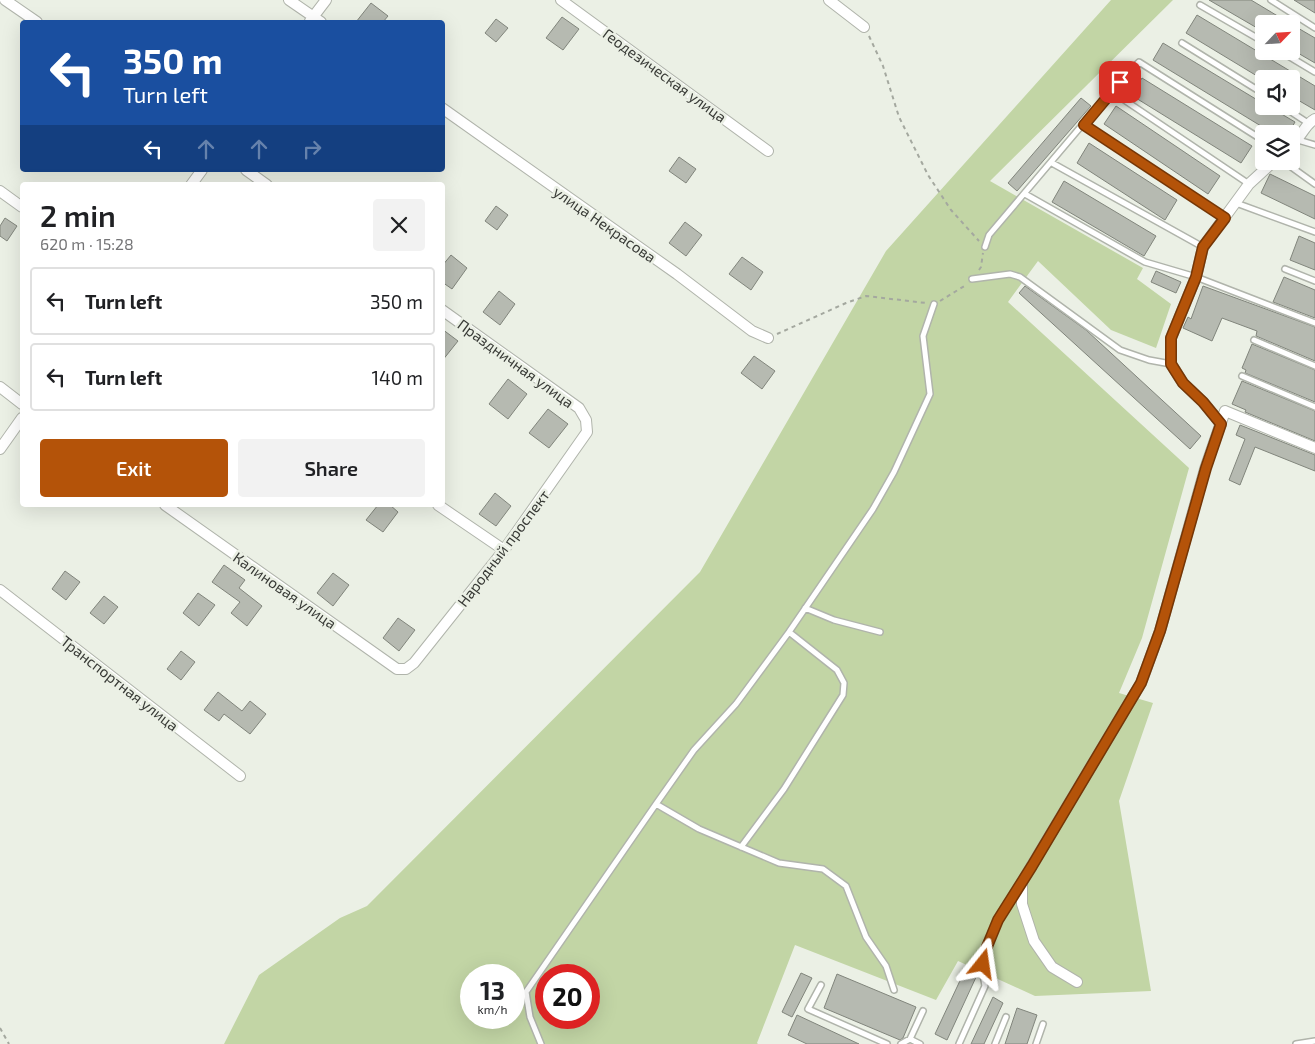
<!DOCTYPE html>
<html lang="en">
<head>
<meta charset="utf-8">
<style>
	body { margin:0; font-family:"Exo 2",sans-serif; background:#f2f2f2; color:#202124; height:100vh; display:flex; flex-direction:column; font-size:19px; white-space:nowrap }
	* { box-sizing:border-box; margin:0 }
	p { font-size:16px; color:#757577 }
	.icon { flex:none; width:28px; height:28px; fill:none; stroke:currentColor; stroke-width:2; stroke-linecap:round; stroke-linejoin:round }
	.map { position:relative; flex:1; overflow:hidden }
	.drawer { position:absolute; left:20px; top:182px; width:425px; height:325px; display:flex; flex-direction:column; background:#fff; border-radius:5px; box-shadow:0 5px 20px #0002 }
	.drawer>* { flex:none }
	.hud { position:absolute; left:20px; top:20px; width:425px; height:152px; border-radius:5px; box-shadow:0 5px 20px #0002; background:#1a4fa0; color:#fff; overflow:hidden }
	.needle { width:32px; rotate:65deg }
	.fabs { position:absolute; left:1255px; top:15px; display:grid; gap:10px }
	.fabs a { display:grid; place-items:center; width:45px; height:45px; border-radius:5px; background:#fff; box-shadow:0 5px 20px #0002; font-size:25px }
	.speed { position:absolute; left:460px; top:964px; display:flex; gap:10px; font-size:25px; font-weight:700; text-align:center }
	.speed>* { display:grid; place-content:center; width:65px; height:65px; border-radius:50%; background:#fff; box-shadow:0 5px 20px #0002; line-height:1 }
	.speed small { font-size:12px; font-weight:400 }
	.speed .limit { border:8px solid #d22; background:#fff; color:#111 }
	.pin { position:absolute; display:grid; place-items:center; width:42px; height:42px; color:#fff; margin:-21px; border-radius:10px; box-shadow:0 2px 8px #0006 }
	.me { position:absolute; width:55px; margin:-28px; rotate:15deg; stroke-linejoin:round; filter:drop-shadow(0 0 4px #0008) }
	.turn { display:flex; align-items:center; gap:18px; height:105px; padding:0 20px; font-size:22px }
	.turn .icon { width:65px; height:65px; stroke-width:2.5 }
	.turn b { display:block; font-size:35px; line-height:42px }
	.lanes { display:flex; align-items:center; height:48px; padding:0 20px; background:#0003; justify-content:center; gap:25px; direction:ltr }
	.lanes .off { opacity:.35 }
	.round { display:grid; place-items:center; flex:none; width:52px; height:52px; border-radius:5px; background:#f2f2f2 }
	.summary { display:flex; align-items:center; justify-content:space-between; height:85px; padding:0 20px }
	h1 { font-size:30px; font-weight:600; line-height:38px }
	.action { display:flex; gap:10px; margin-top:auto; padding:10px 20px }
	.action a { flex:1; height:58px; border-radius:5px; background:#b45309; color:#fff; font-size:20px; font-weight:600; line-height:58px; text-align:center }
	.action a+a { background:#f2f2f2; color:#202124 }
	ul { padding:0; list-style:none }
	li { display:flex; align-items:center; gap:15px; height:68px; margin:0 10px 8px; padding:0 10px; border:2px solid #e0e0e0; border-radius:5px }
	li div { flex:1 }
	li b { display:block; font-size:19px }
	li em { font-style:normal }
	.map>svg:first-child { display:block }
	.green { fill:#c2d5a5; fill-rule:evenodd }
	.building { fill:#b6bab1; stroke:#81857c }
	.lines { fill:none; stroke-linecap:round; stroke-linejoin:round }
	.service-casing { stroke:#b0b4ab; stroke-width:8 }
	.minor-casing { stroke:#b0b4ab; stroke-width:12 }
	.path { stroke:#a4a89f; stroke-width:2; stroke-dasharray:4 4; stroke-linecap:butt }
	.service { stroke:#fff; stroke-width:5 }
	.minor { stroke:#fff; stroke-width:10 }
	.route-casing { stroke:#753606; stroke-width:12 }
	.route { stroke:#b45309; stroke-width:9 }
	.labels { text-anchor:middle; dominant-baseline:central; stroke-width:5; stroke-linejoin:round; paint-order:stroke }
	.street-label { font-size:15px; fill:#383a36; stroke:#ebf0e5 }
</style>
</head>
<body>
<div class="map">
<svg width="1315" height="1044" viewBox="0 0 1315 1044">
	<rect width="100%" height="100%" fill="#ebf0e5"/>
	<path class="green" d="M1111 0H1173L990 181 1143 268 1137 279 1171 304 1156 348 1111 330 1038 261 1008 302 1189 468 1142 638 1119 693 1153 703 1119 801 1151 991 1035 996 958 961 936 1000 795 945 757 1043 758 1044H224L259 975 340 918 367 906 700 572 886 251ZM471 975H514V1018H471ZM546 975H589V1018H546Z"/>
	<path class="building" d="M1209 0H1251L1291 24 1315 38V63L1291 49V24H1264V32Z
		M1294 0H1315V13Z
		M371 3 388 16 383 22H356Z
		M1197 15 1315 86V110L1291 96V79H1262L1186 33Z
		M562 17 579 29 563 50 546 38Z
		M496 19 508 28 496 42 485 33Z
		M1163 43 1264 104V106H1268L1295 122 1288 134H1274L1153 60Z
		M1142 78 1252 146 1241 163 1131 95Z
		M1081 98 1091 106 1017 191 1008 183Z
		M1116 106 1220 176 1208 194 1104 124Z
		M1089 143 1177 200 1165 220 1077 163Z
		M679 157 696 169 686 183 669 171Z
		M1270 174 1315 196V219L1261 193Z
		M1064 181 1156 236 1144 256 1052 202Z
		M496 206 508 215 497 230 485 221Z
		M5 218 17 226 7 241 0 236V226Z
		M685 222 702 235 686 256 669 243Z
		M1299 236 1315 243V270L1290 260Z
		M451 255 467 268 452 289 442 282V266Z
		M742 257 763 272 751 290 729 274Z
		M1156 271 1181 282 1176 293 1151 282Z
		M1284 277 1315 290V318L1273 302Z
		M1025 286 1086 330 1201 436 1190 449 1019 293Z
		M1203 286 1315 327V361L1256 336 1257 331 1222 318 1212 341 1183 328 1188 317 1191 319Z
		M499 291 515 304 500 325 483 312Z
		M442 329 458 341 442 361Z
		M1252 344 1315 370V402L1245 373 1246 370 1242 368Z
		M754 356 775 371 762 389 741 373Z
		M508 379 527 394 508 419 489 404Z
		M1242 381 1315 411V441L1245 412 1246 410 1232 404Z
		M548 409 568 424 549 448 529 433Z
		M1240 425 1315 455V471L1255 447 1240 485 1229 480 1245 439 1236 435Z
		M495 493 511 506 496 526 479 514Z
		M378 505H390L398 512 383 532 366 520Z
		M224 565 245 580 239 588 262 606 247 626 231 613 240 602 212 582Z
		M65 571 80 582 66 600 52 589Z
		M333 573 349 585 333 606 317 593Z
		M198 593 215 605 199 626 183 613Z
		M104 596 118 607 104 624 90 613Z
		M398 618 415 630 399 651 383 638Z
		M181 651 195 662 181 680 167 669Z
		M218 692 242 711 250 701 266 714 250 734 224 714 219 721 204 710Z
		M965 970 977 975 947 1040 935 1034Z
		M801 973 812 978 792 1017 782 1012Z
		M837 974 916 1007 903 1038 900 1040 824 1008Z
		M993 997 1003 1003 984 1044H971Z
		M1017 1008 1037 1015 1027 1044H1005Z
		M797 1015 859 1044H807L788 1035Z"/>
	<g class="lines">
		<g class="service-casing">
			<path id="service" d="M1271 0 1315 28
				M1200 5 1264 42
				M1182 43 1264 94
				M1280 51 1315 72
				M1111 91 1249 184
				M1282 106 1308 123
				M1084 125 1225 218
				M1298 140 1315 145
				M1283 161 1315 184
				M1052 163 1203 247
				M1025 194 1145 262 1196 277 1315 323
				M1236 203 1315 232
				M985 247 989 235 1111 91 1139 62 1264 141
				M1285 269 1315 281
				M972 279 1010 274 1020 277 1120 350 1149 360 1171 364
				M1254 340 1315 366
				M1242 376 1315 407
				M805 608 834 620 880 632
				M656 804 699 829 779 863 823 869 846 886 866 937 886 966 894 990
				M741 847 784 789 843 695 844 683 837 670 789 632
				M821 985 808 1009 887 1044
				M910 1039 923 1011
				M541 1044 530 1017 526 992 656 804 694 750 736 704 789 632 873 509 894 472 930 394 923 336 934 304
				M901 1044 910 1039 920 1044
				M959 1044 985 986 983 974 984 954 998 920 1021 885
				M995 1044 1006 1017
				M1036 1044 1043 1024
				M1296 1044 1315 1041"/>
		</g>
		<g class="minor-casing">
			<path id="minor" d="M5 0 37 22
				M289 0 321 22
				M561 0 768 151
				M829 0 864 27
				M310 21 326 0
				M442 108 677 274 752 331 768 338
				M1291 145C1302 137 1304 125 1315 119
				M246 170 267 185
				M191 185 202 170
				M0 191 22 207
				M0 387 22 404
				M1221 424 1203 402 1183 383 1171 364V338L1196 277 1203 247 1249 184 1274 161
				M0 449 22 418
				M165 505 397 669H406L414 663 504 550 587 432 586 420 579 408 442 310
				M438 505 504 550
				M0 590 240 776
				M1077 982 1052 967 1034 941 1022 904V882L1141 683 1160 631 1205 469 1225 411 1315 448"/>
		</g>
		<path class="path" d="M869 36 883 66 899 117 928 175 951 210 979 241
			M979 270 981 267 983 253
			M940 301 966 285
			M777 334 846 303 866 296 926 303
			M0 1028 9 1044"/>
		<use href="#service" class="service"/>
		<use href="#minor" class="minor"/>
	</g>
	<g class="lines">
		<g class="route-casing">
			<path id="route" d="M983 964 984 954 998 920 1032 866 1141 683 1160 631 1206 468 1221 424 1203 402 1183 383 1171 364V338L1196 277 1203 247 1225 218 1084 125 1120 82"/>
		</g>
		<use href="#route" class="route"/>
	</g>
	<g class="labels">
		<g class="street-label">
			<text transform="translate(665 75) rotate(36)">Геодезическая улица</text>
			<text transform="translate(605 224) rotate(35)">улица Некрасова</text>
			<text transform="translate(516 363) rotate(36)">Праздничная улица</text>
			<text transform="translate(503 548) rotate(-53)">Народный проспект</text>
			<text transform="translate(285 590) rotate(35)">Калиновая улица</text>
			<text transform="translate(120 683) rotate(38)">Транспортная улица</text>
		</g>
	</g>
</svg>
<div class="fabs">
<a><svg class="needle" viewBox="-14 -14 28 28"><path d="M0-13l5 13h-10z" fill="#e53935"/><path d="M0 13l5-13h-10z" fill="#757577"/></svg></a>
<a><svg class="icon" aria-label="sound" viewBox="0 0 24 24"><path d="M4 9h4l5-4v14l-5-4H4zM17 9q2 3 0 6"/></svg></a>
<a><svg class="icon" aria-label="layers" viewBox="0 0 24 24"><path d="M12 4l9 5-9 5-9-5zM3 14l9 5 9-5"/></svg></a>
</div>
<div class="speed"><div>13<small>km/h</small></div><div class="limit">20</div></div>
<div class="pin" style="left:1120px;top:82px;background:#d93025"><svg class="icon" aria-label="arrive" viewBox="0 0 24 24"><path d="M6 21V4h12l-3 4 3 4H6"/></svg></div>
<svg class="me" style="left:983px;top:964px" viewBox="-20 -20 40 40"><path d="M0-17L14 15 0 8-14 15z" fill="#b45309" stroke="#fff" stroke-width="4"/></svg>
<div class="hud">
<div class="turn"><svg class="icon" aria-label="left" viewBox="0 0 24 24"><path d="M17 20v-9H6M10 6l-5 5 5 5"/></svg><div><b>350 m</b>Turn left</div></div>
<div class="lanes"><svg class="icon" aria-label="left" viewBox="0 0 24 24"><path d="M17 20v-9H6M10 6l-5 5 5 5"/></svg><svg class="icon off" aria-label="ahead" viewBox="0 0 24 24"><path d="M12 20V5M6 11l6-6 6 6"/></svg><svg class="icon off" aria-label="ahead" viewBox="0 0 24 24"><path d="M12 20V5M6 11l6-6 6 6"/></svg><svg class="icon off" aria-label="right" viewBox="0 0 24 24"><path d="M7 20v-9h11M14 6l5 5-5 5"/></svg></div>
</div>
<section class="drawer">
<div class="summary"><div><h1>2 min</h1><p>620 m · 15:28</p></div><a class="round"><svg class="icon" aria-label="close" viewBox="0 0 24 24"><path d="M6 6l12 12M18 6L6 18"/></svg></a></div>
<ul>
<li><svg class="icon" aria-label="left" viewBox="0 0 24 24"><path d="M17 20v-9H6M10 6l-5 5 5 5"/></svg><div><b>Turn left</b></div><em>350 m</em></li>
<li><svg class="icon" aria-label="left" viewBox="0 0 24 24"><path d="M17 20v-9H6M10 6l-5 5 5 5"/></svg><div><b>Turn left</b></div><em>140 m</em></li>
</ul>
<div class="action"><a>Exit</a><a>Share</a></div>
</section>
</div>
</body>
</html>
